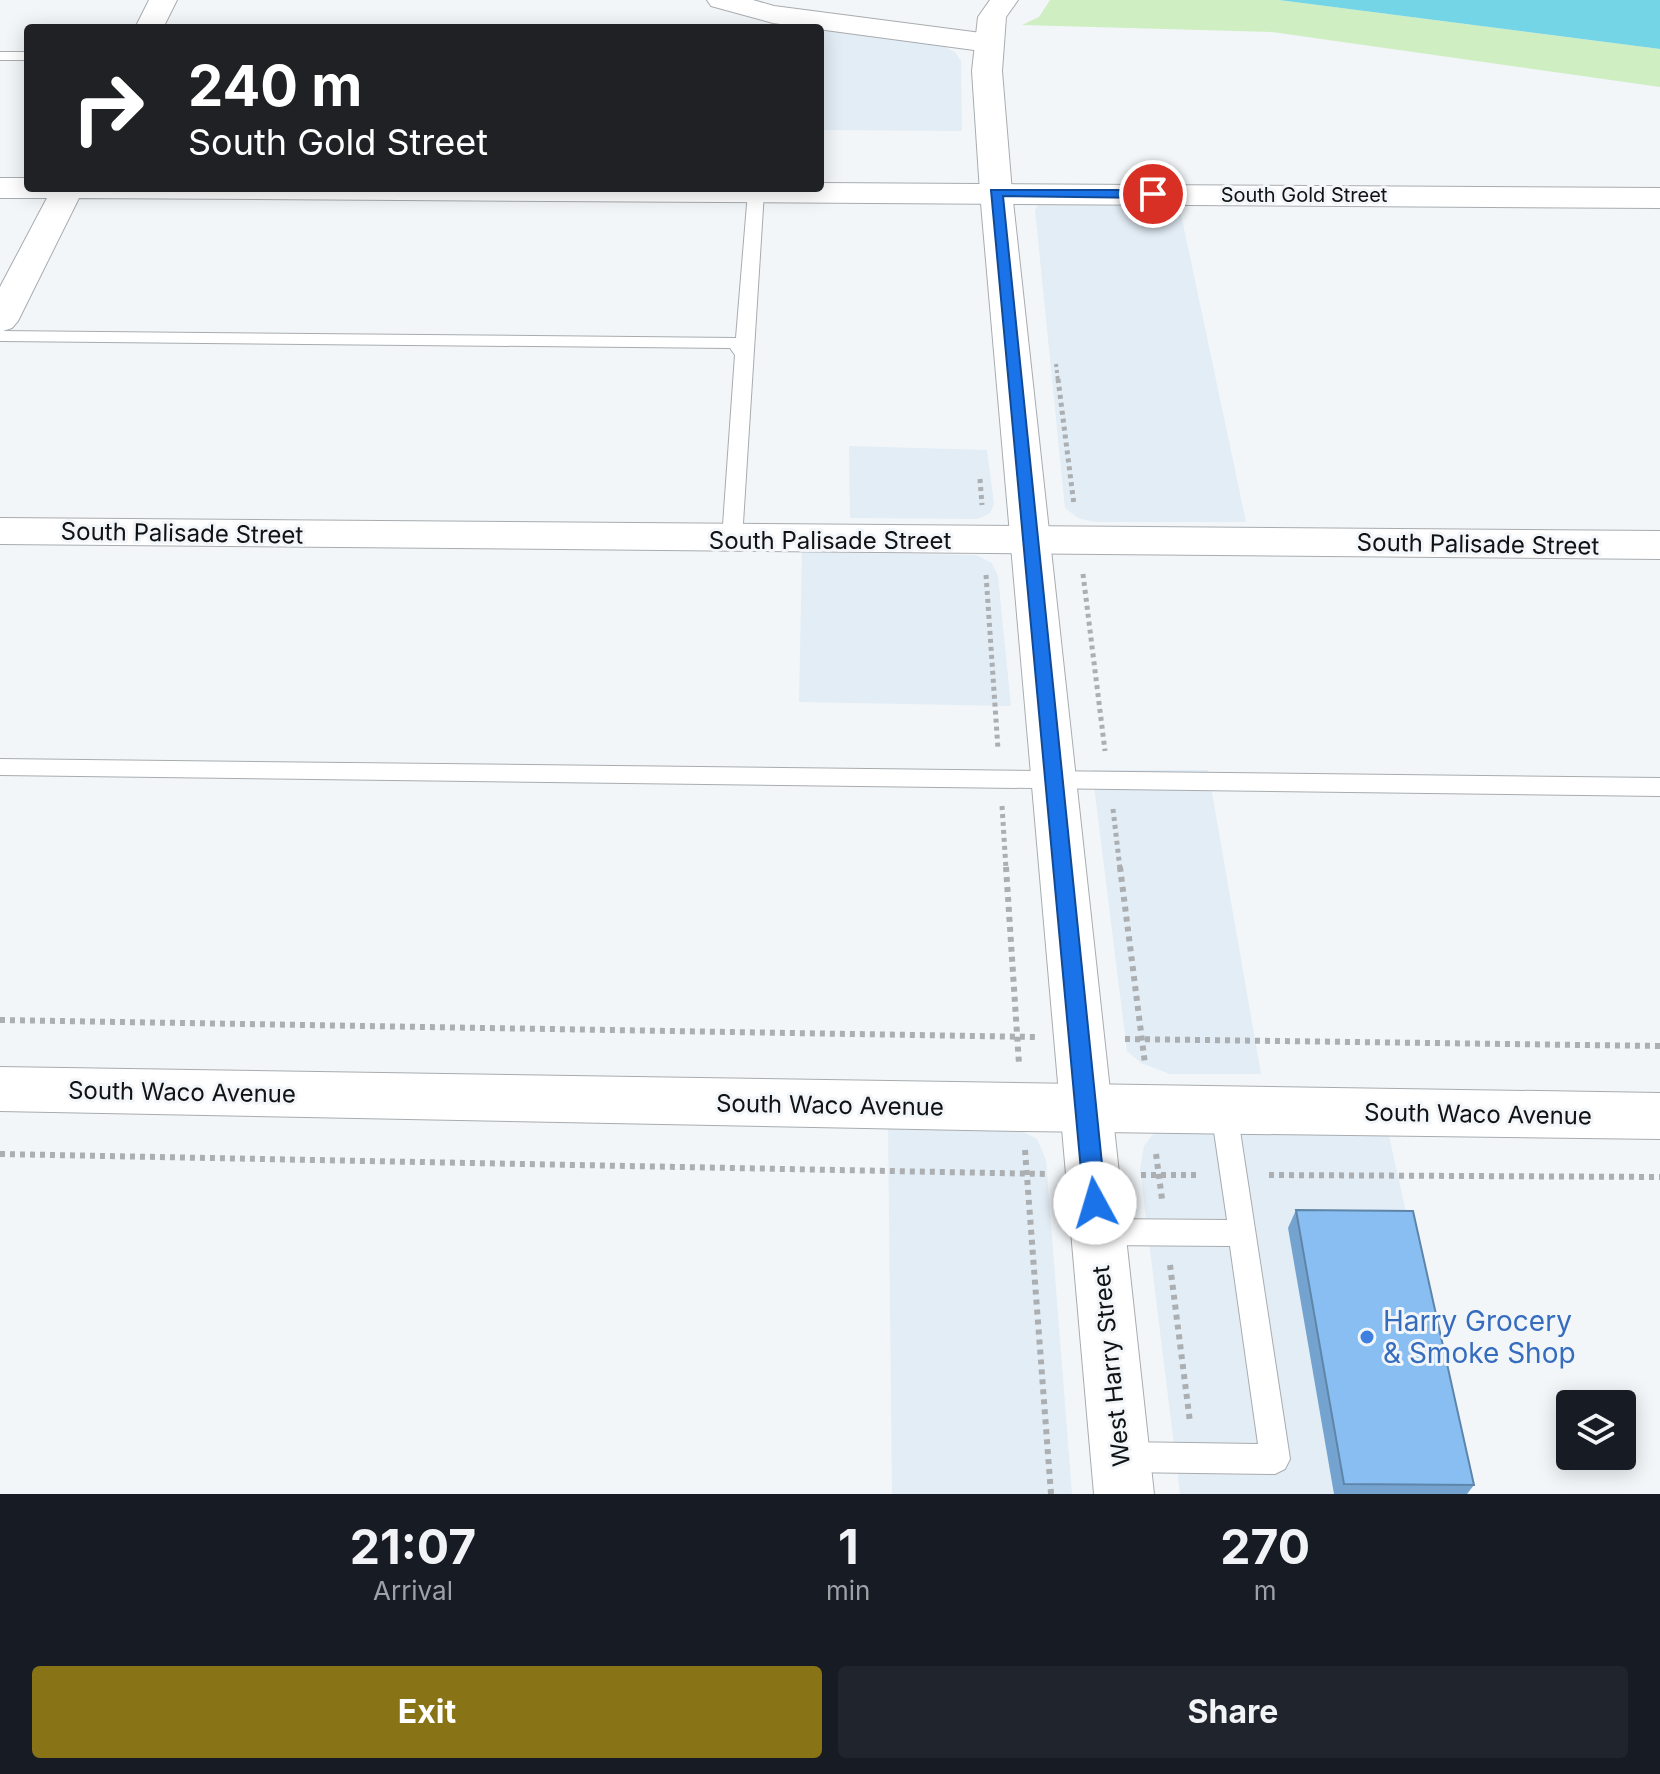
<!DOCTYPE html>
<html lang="en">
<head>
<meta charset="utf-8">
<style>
	body { margin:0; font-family:Inter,sans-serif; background:#20242c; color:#f1f3f6; height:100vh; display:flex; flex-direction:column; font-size:30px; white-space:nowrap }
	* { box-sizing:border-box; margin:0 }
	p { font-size:26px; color:#9ea1a6 }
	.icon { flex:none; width:44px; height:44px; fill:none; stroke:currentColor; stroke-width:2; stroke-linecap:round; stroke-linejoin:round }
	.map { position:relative; height:1494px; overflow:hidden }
	.side { display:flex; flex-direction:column; background:#171b24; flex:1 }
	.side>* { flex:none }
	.guide { position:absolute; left:24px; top:24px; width:800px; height:168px; border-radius:8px; box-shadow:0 4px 20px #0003; background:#202124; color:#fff; overflow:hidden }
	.buttons { position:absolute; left:1556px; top:1390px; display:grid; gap:16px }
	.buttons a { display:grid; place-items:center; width:80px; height:80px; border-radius:8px; background:#171b24; box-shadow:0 4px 20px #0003; font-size:40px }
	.pin { position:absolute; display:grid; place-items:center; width:68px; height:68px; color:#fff; margin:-34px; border:4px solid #fff; border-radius:50%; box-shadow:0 2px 8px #0007 }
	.me { position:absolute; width:88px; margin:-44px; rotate:354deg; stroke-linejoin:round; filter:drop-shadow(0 0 6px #0008) }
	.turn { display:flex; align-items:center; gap:28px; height:168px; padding:0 32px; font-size:36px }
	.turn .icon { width:104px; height:104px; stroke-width:2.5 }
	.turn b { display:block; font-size:56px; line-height:68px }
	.eta { display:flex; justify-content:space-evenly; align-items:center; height:136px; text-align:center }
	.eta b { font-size:48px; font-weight:700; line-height:56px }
	.primary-button { display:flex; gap:16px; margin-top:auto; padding:16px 32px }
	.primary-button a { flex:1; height:92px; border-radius:8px; background:#887417; color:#fff; font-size:32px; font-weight:700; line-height:92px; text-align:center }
	.primary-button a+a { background:#20242c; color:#f1f3f6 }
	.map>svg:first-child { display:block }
	.built { fill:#e3edf6 }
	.green { fill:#cfeec1 }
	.water { fill:#74d5e6 }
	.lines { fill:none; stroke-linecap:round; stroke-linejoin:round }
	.service-casing { stroke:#a8acaf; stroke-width:2 }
	.minor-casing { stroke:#a8acaf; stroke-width:2 }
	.tertiary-casing { stroke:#a8acaf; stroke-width:2 }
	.path-far2 { stroke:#acafb1; stroke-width:4; stroke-dasharray:3 3; stroke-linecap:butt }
	.path-far1 { stroke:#acafb1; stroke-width:5; stroke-dasharray:4 4; stroke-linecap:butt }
	.path { stroke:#acafb1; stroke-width:6; stroke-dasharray:5 5; stroke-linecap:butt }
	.service { fill:#fff; fill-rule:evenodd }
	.minor { fill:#fff; fill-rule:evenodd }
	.tertiary { fill:#fff; fill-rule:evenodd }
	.wall { fill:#75a3d0 }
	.building { fill:#88bef2; stroke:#5f85a9; stroke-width:2 }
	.route { fill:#1a73e8; stroke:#114b97; stroke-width:2 }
	.shop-dot { fill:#3f7fe0; stroke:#f2f6f9; stroke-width:3 }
	.labels { text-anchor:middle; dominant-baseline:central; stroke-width:6; stroke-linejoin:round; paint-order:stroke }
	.far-street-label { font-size:20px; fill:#111213; stroke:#f2f6f9 }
	.street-label { font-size:24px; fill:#111213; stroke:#f2f6f9 }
	.near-shop-label { font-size:28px; fill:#366cbe; stroke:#f2f6f9; text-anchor:start }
</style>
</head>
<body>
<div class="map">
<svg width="1660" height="1494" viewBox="0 0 1660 1494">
	<rect width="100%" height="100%" fill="#f2f6f9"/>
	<path class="built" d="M820 29 943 46 955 52 961 61 962 131 820 130Z
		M1178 200 1246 522H1095L1078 518 1065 508 1035 210 1039 203Z
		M849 446 987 450 994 504 990 513 978 519 850 518Z
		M802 552 976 555 992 563 998 576 1011 706 799 702Z
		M1092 770H1208L1261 1074H1170L1141 1063 1127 1051Z
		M888 1123 1015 1128 1037 1139 1046 1160 1072 1494H892Z
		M1387 1127 1469 1494H1180L1140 1169 1144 1146 1154 1133 1170 1128Z"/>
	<path class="green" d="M1050 0H1279L1660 49V87L1272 32 1022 25 1039 17Z"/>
	<path class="water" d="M1279 0H1660V49Z"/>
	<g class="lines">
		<g class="service-casing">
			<path id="service" d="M0 52H28V60H0Z
				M759 188 764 192 742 539 732 546 722 539 735 355 730 348 0 341V331L736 338 748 192 750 189Z
				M0 759 1660 778V796L0 775Z
				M1224 1100 1233 1103 1237 1111 1290 1459 1285 1469 1275 1474 1121 1472 1111 1467 1106 1457 1111 1447 1121 1442 1258 1444 1230 1246 1098 1245 1088 1241 1084 1232 1088 1223 1098 1219 1227 1220 1211 1111 1215 1103Z"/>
		</g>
		<g class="minor-casing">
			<path id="minor" d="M149 0H177L163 28H135Z
				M707 0H753L774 6 989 34 999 37 1004 43 999 49 989 52 773 23 711 6Z
				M0 178H28V188H820V183L1660 188V208L79 198 18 321 12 328 0 332V287L47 198H0Z
				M0 518 1660 531V559L0 544Z
				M0 1067 1660 1093V1139L1022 1131 0 1111Z"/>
		</g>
		<g class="tertiary-casing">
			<path id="tertiary" d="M990 0H1018L1006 17 1002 71 1012 192 1154 1494H1094L980 192 972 71 978 17Z"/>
		</g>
		<path class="path-far2" d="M1056 364 1058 381"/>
		<path class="path-far1" d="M1058 379 1074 505
			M980 479 982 505
			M1083 574 1105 751
			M986 575 998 749
			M1002 806 1006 869
			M1113 809 1120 869"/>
		<path class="path" d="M1006 867 1019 1064
			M1120 867 1145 1064
			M0 1020 1035 1037
			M1125 1039 1660 1046
			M1025 1150 1051 1494
			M0 1154 1047 1174
			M1156 1154 1162 1199
			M1141 1175H1199
			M1269 1175 1660 1177
			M1170 1265 1190 1422"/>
		<use href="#service" class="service"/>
		<use href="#minor" class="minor"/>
		<use href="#tertiary" class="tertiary"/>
	</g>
	<path class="wall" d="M1296 1210 1474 1485 1467 1494H1334L1288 1228Z"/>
	<path class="building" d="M1296 1210 1413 1211 1474 1485 1344 1484Z"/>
	<path class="route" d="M991 190H1153L1160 194 1153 198 1003 196 1106 1203 1103 1210 1095 1213 1087 1210 1084 1203Z"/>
	<circle class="shop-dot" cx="1367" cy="1337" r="8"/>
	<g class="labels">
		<g class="far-street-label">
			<text x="1304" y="195">South Gold Street</text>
		</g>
		<g class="street-label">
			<text transform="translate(182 533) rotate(1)">South Palisade Street</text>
			<text x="830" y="540">South Palisade Street</text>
			<text transform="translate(1478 544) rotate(1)">South Palisade Street</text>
			<text transform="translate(182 1092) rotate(1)">South Waco Avenue</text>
			<text transform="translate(830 1105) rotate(1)">South Waco Avenue</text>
			<text transform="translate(1478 1114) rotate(1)">South Waco Avenue</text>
			<text transform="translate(1111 1366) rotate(-96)">West Harry Street</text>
		</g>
		<g class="near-shop-label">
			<text x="1383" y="1321">Harry Grocery<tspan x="1383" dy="32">&amp; Smoke Shop</tspan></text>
		</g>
	</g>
</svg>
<div class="buttons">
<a><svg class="icon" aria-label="layers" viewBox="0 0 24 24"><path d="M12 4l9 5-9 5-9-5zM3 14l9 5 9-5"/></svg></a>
</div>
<div class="pin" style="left:1153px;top:194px;background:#d93025"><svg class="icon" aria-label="arrive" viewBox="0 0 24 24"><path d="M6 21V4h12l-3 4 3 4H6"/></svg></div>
<svg class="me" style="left:1095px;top:1203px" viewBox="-20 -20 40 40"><circle r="19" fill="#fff"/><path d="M0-13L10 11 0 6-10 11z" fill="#1a73e8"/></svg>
<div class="guide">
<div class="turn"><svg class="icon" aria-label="right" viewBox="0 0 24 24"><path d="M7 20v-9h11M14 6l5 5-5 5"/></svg><div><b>240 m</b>South Gold Street</div></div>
</div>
</div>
<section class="side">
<div class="eta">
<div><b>21:07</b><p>Arrival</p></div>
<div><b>1</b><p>min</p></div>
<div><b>270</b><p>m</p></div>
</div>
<div class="primary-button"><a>Exit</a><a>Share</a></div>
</section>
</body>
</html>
